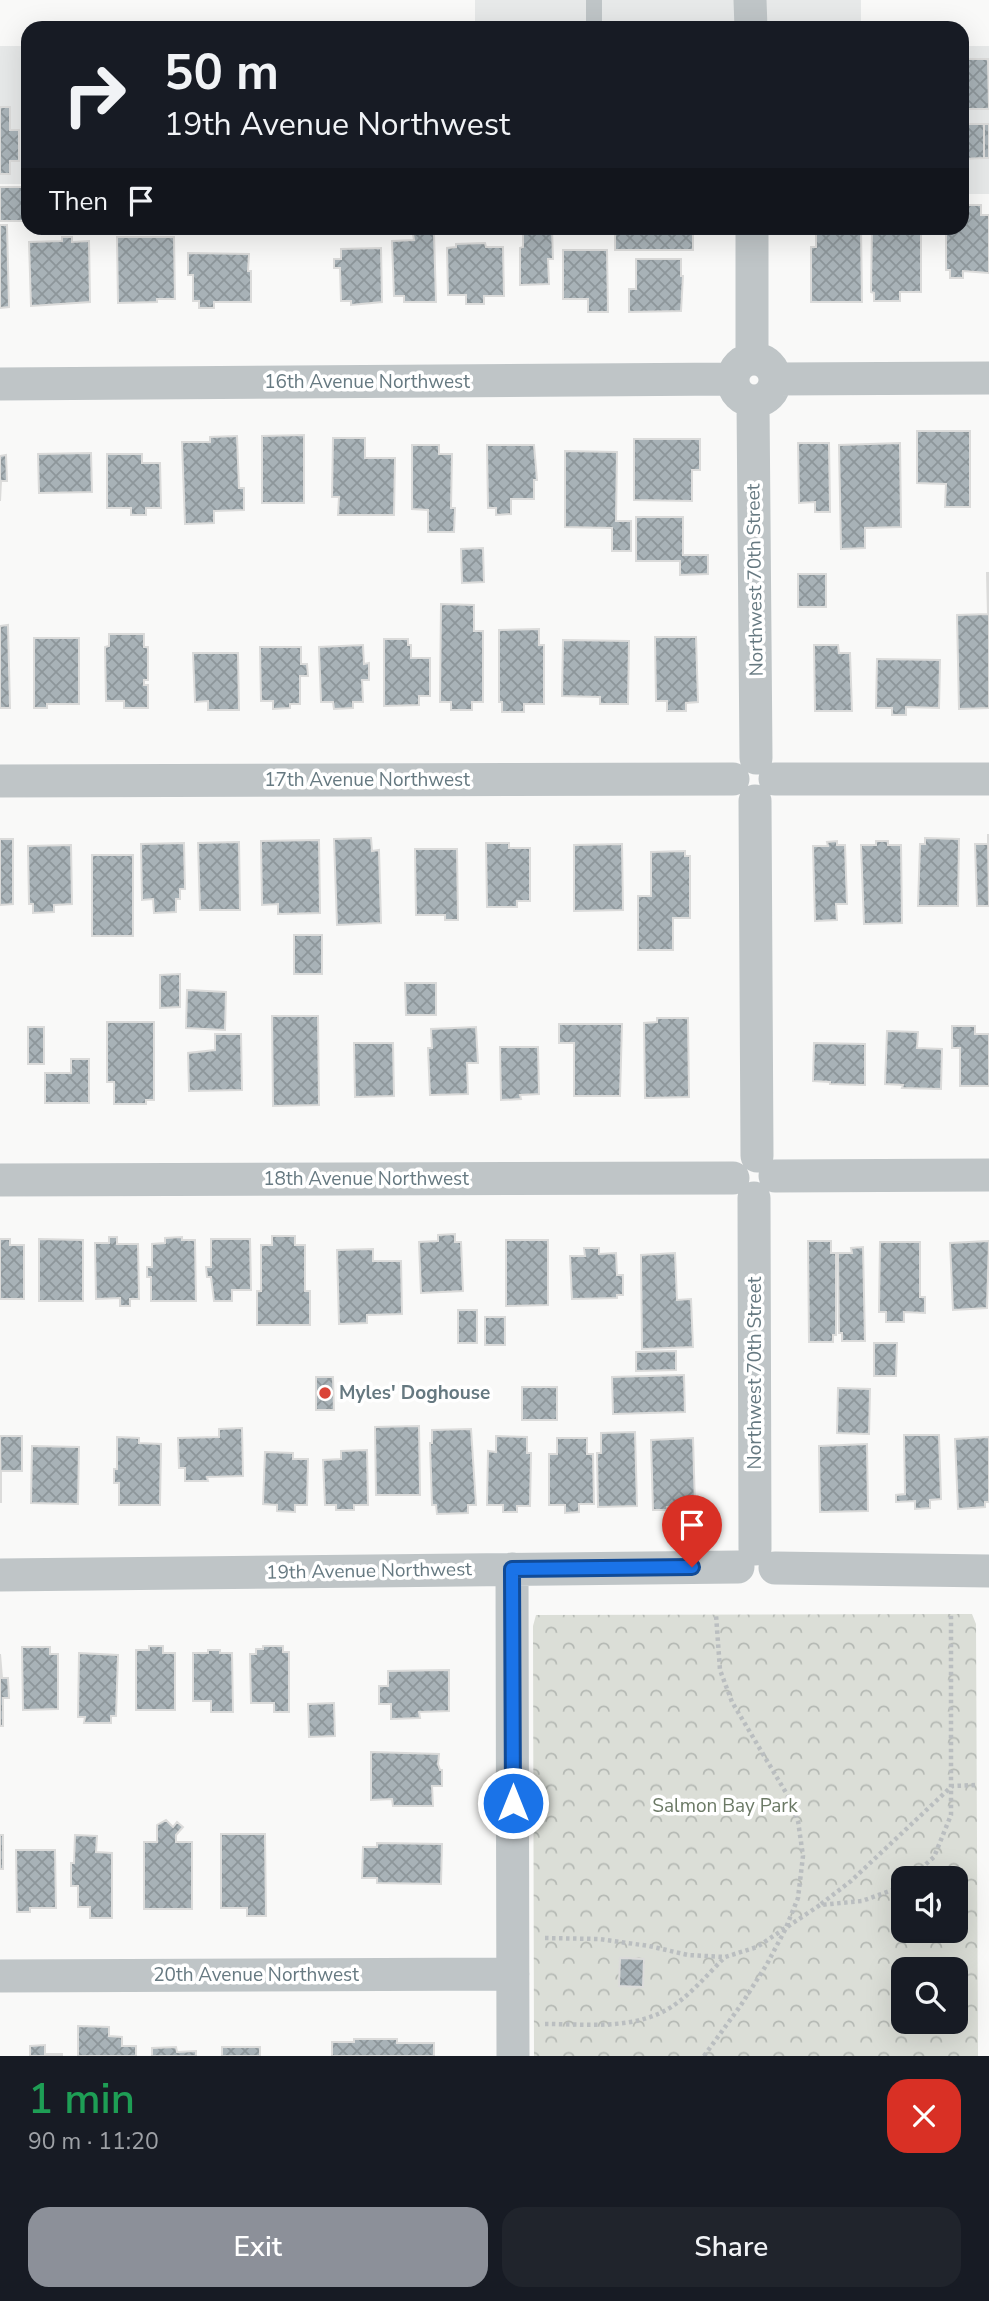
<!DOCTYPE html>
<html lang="en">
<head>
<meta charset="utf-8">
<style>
	body { margin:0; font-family:"Nunito Sans",sans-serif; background:#20242c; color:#f1f3f6; height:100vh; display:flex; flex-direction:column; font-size:26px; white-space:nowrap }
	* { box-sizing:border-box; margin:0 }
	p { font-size:23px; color:#9ea1a6 }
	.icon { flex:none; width:38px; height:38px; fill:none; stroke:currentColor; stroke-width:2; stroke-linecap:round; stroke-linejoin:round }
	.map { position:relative; height:2056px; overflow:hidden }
	.drawer { display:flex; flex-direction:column; background:#171b24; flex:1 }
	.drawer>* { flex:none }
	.hud { position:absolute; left:21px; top:21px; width:948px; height:214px; border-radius:21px; box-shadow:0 7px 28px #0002; background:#171b24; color:#f1f3f6; overflow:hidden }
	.buttons { position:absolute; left:891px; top:1866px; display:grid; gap:14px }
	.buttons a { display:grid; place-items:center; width:77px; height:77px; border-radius:14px; background:#171b24; box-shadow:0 7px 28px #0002; font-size:35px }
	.pin { position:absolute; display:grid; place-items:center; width:60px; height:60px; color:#fff; margin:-72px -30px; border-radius:50% 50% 50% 0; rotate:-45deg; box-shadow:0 0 7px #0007 }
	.pin .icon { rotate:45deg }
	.me { position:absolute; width:77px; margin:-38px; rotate:0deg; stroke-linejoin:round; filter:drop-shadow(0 0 5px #0008) }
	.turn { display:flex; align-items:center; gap:24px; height:147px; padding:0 28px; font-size:32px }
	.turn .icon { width:91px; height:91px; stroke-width:2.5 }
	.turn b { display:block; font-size:49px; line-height:60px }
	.then { display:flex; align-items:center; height:66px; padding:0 28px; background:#0003; gap:14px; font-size:26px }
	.round { display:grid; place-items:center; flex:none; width:74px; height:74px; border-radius:21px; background:#20242c }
	.head { display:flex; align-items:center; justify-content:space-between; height:119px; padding:0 28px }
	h1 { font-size:42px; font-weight:600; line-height:52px; color:#1e9e55 }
	.button { display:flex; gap:14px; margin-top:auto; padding:14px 28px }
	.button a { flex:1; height:80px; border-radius:21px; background:#8c9099; color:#fff; font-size:28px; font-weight:600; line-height:80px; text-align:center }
	.button a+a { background:#20242c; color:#f1f3f6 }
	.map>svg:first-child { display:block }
	.built { fill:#e7e9e9 }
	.park { fill:url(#park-crowns); fill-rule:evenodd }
	.building { fill:url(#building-cross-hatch); stroke:#dbdbda; stroke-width:2 }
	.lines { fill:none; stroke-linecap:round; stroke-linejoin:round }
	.path { stroke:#babec0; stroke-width:4.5; stroke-dasharray:3.5 3.5; stroke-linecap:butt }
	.service { stroke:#bfc5c7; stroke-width:16 }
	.minor { stroke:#bfc5c7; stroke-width:33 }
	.route-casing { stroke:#114b97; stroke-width:18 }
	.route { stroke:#1a73e8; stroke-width:12 }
	.poi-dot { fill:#da4437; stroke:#fff; stroke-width:2.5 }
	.labels { text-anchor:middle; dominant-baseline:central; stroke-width:7; stroke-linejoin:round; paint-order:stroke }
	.street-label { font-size:19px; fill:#667981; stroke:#fff }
	.poi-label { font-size:19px; font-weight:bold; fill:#667981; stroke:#fff; text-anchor:start }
	.park-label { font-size:19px; fill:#6b7965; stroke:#fff }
</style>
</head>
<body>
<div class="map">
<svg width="989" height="2056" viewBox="0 0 989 2056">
	<defs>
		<pattern id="park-crowns" width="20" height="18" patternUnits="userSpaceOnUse" patternTransform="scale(1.75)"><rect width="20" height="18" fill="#dbded7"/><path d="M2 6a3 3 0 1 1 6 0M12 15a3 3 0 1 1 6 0" fill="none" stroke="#b5b9b4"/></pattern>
		<pattern id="building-cross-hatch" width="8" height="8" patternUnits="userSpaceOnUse" patternTransform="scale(1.75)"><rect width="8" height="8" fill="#a8b2b7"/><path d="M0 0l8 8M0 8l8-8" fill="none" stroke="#8d969a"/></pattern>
	</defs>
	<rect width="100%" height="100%" fill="#f9f9f8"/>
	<path class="built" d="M475 0H861V28H475Z
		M0 46H28V184H0Z
		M962 46H989V194H963Z"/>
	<path class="park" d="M972 1614 976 1624 978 2056H534L533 1626 536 1615ZM903 1878H956V1930H903ZM903 1969H956V2021H903Z"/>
	<path class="building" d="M962 59H988L989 109H962Z
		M0 107H10V130H19V161H10V174H0Z
		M962 124H984V158L962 159Z
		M984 124H989V158H984Z
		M0 187H25V221H0Z
		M962 205H981V215H989V273L963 271V278H950V270H946V228H962Z
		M0 225H7L9 307 0 308Z
		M523 228H552L553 259H548L549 284 520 285V248L523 247Z
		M615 228H693V250H615Z
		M816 228H861L862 302H811V247H816Z
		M872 228H921V292H900V301H874V293L871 292Z
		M434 233 436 302H404V296H394L392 241 414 240 413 234Z
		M62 237H72V242L89 241 90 302 31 306 29 242 62 241Z
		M117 237H174L175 299H157V302L118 303Z
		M485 243 486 247H503L504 296H484V304H466V295H448L447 248 456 247V244Z
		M381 248 382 302 351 305V301H341L340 268H334V259H341V249Z
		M563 250H607L608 312H588V299H563Z
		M188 253 249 254 248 271H251V302H214V308H199V301H193V275H188Z
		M636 259H681V276H683L681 311 629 312V289H636Z
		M917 431H970V507H945L946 484 917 483Z
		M304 435V503H262V436Z
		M237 436 239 488H244V510L214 511V523L185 524 182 442H210V437Z
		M333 438H365V458H395L394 515H338L339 497H332Z
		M634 439H700V470H692V501L634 500Z
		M798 443H829L830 512H815V502L799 503Z
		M900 443 901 527 865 528V548L841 549 839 445Z
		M412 445H439V454H452L451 508H455L454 532H428V510L412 509Z
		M487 445H534L537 480H534V499H511V514L496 515V508H488Z
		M565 451 617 452 616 521H631V551H612V528L565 527Z
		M91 453 92 492 39 493 38 454Z
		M107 454H142V463H160L161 508H146V515H131V508H107Z
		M6 455 7 481H1L0 501V456Z
		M636 517H683V555H708V574L680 575V561H636Z
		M483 548 484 582 462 583 461 549Z
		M987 573H989V708L959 709 957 615 988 614Z
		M798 574H826V607H798Z
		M441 604 474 605V631H483V702H472V710H451V702H440Z
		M8 625 10 708H0V626Z
		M539 629V645H544V704H524V712H502V702H499V630Z
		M109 634H144V647H148V680H144V685H148V708H124V701H106L105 647 109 646Z
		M655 637H696L698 702 686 703V711H667V701H656Z
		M34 638H79V704H47V708H34Z
		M384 639H408V645H411V658H430V696H419V705L384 706Z
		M563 640 629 641 628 704H600V697L562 696Z
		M363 645 364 664 369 663V680H362L363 702H353V708L334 709 333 702H321L319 647Z
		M814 645H838L839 653H850L852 711H815Z
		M260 647H301V664H307L308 676H300V704H290V708L273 709V701H261Z
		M193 653H238L239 710H208V701L195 702Z
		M877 659 940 660 939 708 906 707V715H892V708H876Z
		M988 834 989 906H977L975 844H988Z
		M371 838 372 851 379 850 381 923 337 925 334 839Z
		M925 838 959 839 958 906H918L920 844H925Z
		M0 839H13V904L0 905Z
		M319 840 320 913 278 914V904L262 905 261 841Z
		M837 841V845H845L847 904H836L837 920 815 921 813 846H828L827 842Z
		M876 841H888V845H901L902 923 864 924 861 845H876Z
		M239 842 240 910H200L198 843Z
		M184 843 185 889H180V899H176V912L154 913 153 899 142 900 141 844Z
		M486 843H509V848H530V901H517V907H487Z
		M622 844 623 910 574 911V845Z
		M71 845 72 904 54 905V912L33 913V904H29L28 846Z
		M415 849H457L458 920H445V915H416Z
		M685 851V856H690V918H673V950H638V896H651V852Z
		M92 855H133V936H92Z
		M294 935H322V974H294Z
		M180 974V1007L160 1008V975Z
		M405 983H436V1015H406Z
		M187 990 226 992 225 1030 186 1028Z
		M272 1016H318L319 1105 273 1106Z
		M657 1018H688L689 1097 645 1098 644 1023 657 1022Z
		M107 1022H154V1100H146V1104H114V1082H107Z
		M559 1024H622L620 1096H574V1043H559Z
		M952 1026H975V1034H989V1086H960V1048H952Z
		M28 1027H44V1064H28Z
		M476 1027 478 1063H467L468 1094 430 1095 428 1048H432L431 1029Z
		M887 1031 918 1032 917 1048 942 1049 941 1089 902 1088 903 1085 885 1084Z
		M215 1034H241L242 1090 189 1091 188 1053 215 1050Z
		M354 1043H393L394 1096 355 1097Z
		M814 1043 865 1044V1085L830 1084V1082L813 1081Z
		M500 1047H538L539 1094 520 1095 521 1099 501 1100Z
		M71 1059H89V1103H45V1073H71Z
		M455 1234V1242H461L463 1291 421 1293 419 1242 438 1241V1235Z
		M272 1236H295V1245H305V1291H310V1325H257V1291H261V1245H272Z
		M109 1237H117V1244H138L139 1299H130V1306H120V1298L96 1299 95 1243H109Z
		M182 1237V1240H195L196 1301H151V1277H147V1267H152V1244L165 1243V1238Z
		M0 1239H10V1245H24V1299H0Z
		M39 1239 83 1240V1301H39Z
		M211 1239H250L251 1290H232V1301H214L211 1277H207L206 1267H211Z
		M506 1240H548V1305L506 1306Z
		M808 1241H831V1253H836V1335H833V1342H809Z
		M989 1241 987 1308 953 1310 950 1243Z
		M880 1242H920V1297H925V1313L904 1312V1322H886V1312H879Z
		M863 1247 865 1341H842V1333H839L838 1253H852L851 1248Z
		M584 1248H599V1254L616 1253 617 1275H623V1295H617V1298L572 1299 570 1256H585Z
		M373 1249V1261H401L402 1314 367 1315V1323L339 1324 337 1250Z
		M675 1253 677 1300 691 1299 693 1347 642 1349 641 1255Z
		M458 1310H477V1343H458Z
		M485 1317H505V1345H485Z
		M874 1343H897L896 1376H874Z
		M676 1351V1370L636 1371V1352Z
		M684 1375 685 1412 613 1414 612 1377Z
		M316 1377H333L334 1410H316Z
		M522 1387H557V1420H522Z
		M838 1388 870 1389 869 1434 837 1433Z
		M419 1426 420 1495H376L375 1427Z
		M242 1428 243 1476 207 1477 208 1481H185V1468H179L178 1438 219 1437V1429Z
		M471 1429 476 1505H468V1513L437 1514 436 1505H432L430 1443H432V1430Z
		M635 1432 637 1506 598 1507 597 1453H601V1433Z
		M904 1435H939L941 1499 930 1500V1508L915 1509V1501L896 1502V1495L905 1494Z
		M0 1436H22V1471H1V1503Z
		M496 1436 527 1437V1453H531L530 1506H517V1512H503V1505H487L488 1451 496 1452Z
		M117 1437 139 1438V1443L161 1444 160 1505H119V1483H114V1469H117Z
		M989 1437V1502H985V1507L958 1509 955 1439Z
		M557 1438H587V1454H593L594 1504H579V1512L565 1513V1505H549V1454H557Z
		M693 1438 695 1506 667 1507 668 1510H653L651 1440Z
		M867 1444 868 1511 820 1512 819 1446Z
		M32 1446 79 1447 78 1504 31 1503Z
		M367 1450 368 1505H354V1510H336V1505H325L323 1460 341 1459V1451Z
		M265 1452 293 1453V1459H308L307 1505H295V1512L277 1511V1505L263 1504Z
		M149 1646H163V1653H175V1710H136V1650H149Z
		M263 1646H283V1652H289V1712H274V1703H251L250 1654H256V1649H263Z
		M22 1647H50V1654H58V1709L23 1710Z
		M208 1650H220V1653H232L233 1712H211V1701H193V1653H208Z
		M79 1653 118 1655 116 1716H111V1723H84L85 1717H78Z
		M0 1654 2 1678H8L9 1698H3V1726H0Z
		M449 1670V1711L419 1712 420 1718 391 1719V1704H379V1686H388V1671Z
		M334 1703 335 1736 309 1737 308 1704Z
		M371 1752 439 1754 438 1764 440 1770H442V1786H432L433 1806H393L392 1799 371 1800Z
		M166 1820 173 1827 177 1822 183 1827 176 1835V1842H192V1909H144V1842H157V1825Z
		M221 1834H265L266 1916H247V1908H221Z
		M0 1835H3V1869H0Z
		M75 1835 97 1836 96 1852 112 1853V1918H90V1907H78V1886H71V1863H74Z
		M377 1843 442 1844 441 1884 377 1883V1878H362L363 1847H377Z
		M16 1850H55L56 1908H30V1912H17Z
		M620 1958 644 1959 643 1987 619 1986Z
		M78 2026 109 2027V2036L122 2037V2046H136V2056H78Z
		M354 2039H397V2043H434V2056H332V2042H354Z
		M45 2045V2054H62V2056H30V2046Z
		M176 2047 177 2052 196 2051V2056H152V2048Z
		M222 2047H260V2056H222Z"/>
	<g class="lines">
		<path class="path" d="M910 1878 934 1857 951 1815V1614
			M821 1904 851 1881 952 1786 977 1785
			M545 1938 599 1939 649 1946 688 1955 725 1957 757 1947 820 1905 862 1901 898 1888 903 1884
			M545 2024C582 2024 624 2029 658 2014 683 2004 706 1976 724 1958
			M704 2056 741 2005 767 1964 785 1930 798 1898 803 1856 798 1821 788 1796 732 1702 720 1670 716 1615"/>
		<path class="service" d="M594 0V28"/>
		<path class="minor" d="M750 0 751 28
			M752 359V228
			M733 380a21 21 0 1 1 42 0a21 21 0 1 1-42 0Z
			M775 379 989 378
			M0 384 733 379
			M753 401 756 758
			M775 779H989
			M0 781 733 779
			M755 801 757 1156
			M775 1176 989 1175
			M0 1180 733 1178
			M754 1198 755 1549
			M775 1568 989 1571
			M512 1569 513 2056
			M0 1575 738 1567
			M0 1976 513 1974"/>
	</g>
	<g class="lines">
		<g class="route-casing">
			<path id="route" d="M513 1803 512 1569 692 1567"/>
		</g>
		<use href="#route" class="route"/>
	</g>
	<circle class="poi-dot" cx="325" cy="1393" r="7"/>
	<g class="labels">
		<g class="street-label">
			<text x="367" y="382">16th Avenue Northwest</text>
			<text transform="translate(755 580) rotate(-91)">Northwest 70th Street</text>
			<text x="367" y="780">17th Avenue Northwest</text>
			<text x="366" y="1179">18th Avenue Northwest</text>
			<text transform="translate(755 1373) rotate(-90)">Northwest 70th Street</text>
			<text transform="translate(369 1571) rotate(-1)">19th Avenue Northwest</text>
			<text x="256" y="1975">20th Avenue Northwest</text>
		</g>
		<g class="poi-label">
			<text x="339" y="1393">Myles' Doghouse</text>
		</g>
		<g class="park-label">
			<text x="725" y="1806">Salmon Bay Park</text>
		</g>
	</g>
</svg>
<div class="buttons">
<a><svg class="icon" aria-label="sound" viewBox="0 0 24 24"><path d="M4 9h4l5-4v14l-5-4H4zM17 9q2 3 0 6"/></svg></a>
<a><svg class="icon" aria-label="search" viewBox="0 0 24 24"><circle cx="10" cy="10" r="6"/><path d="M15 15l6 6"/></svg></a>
</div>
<div class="pin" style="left:692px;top:1567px;background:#d93025"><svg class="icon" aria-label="arrive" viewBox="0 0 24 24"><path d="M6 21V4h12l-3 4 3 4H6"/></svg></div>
<svg class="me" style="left:513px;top:1803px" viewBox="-20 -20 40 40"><circle r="17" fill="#1a73e8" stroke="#fff" stroke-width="3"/><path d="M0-11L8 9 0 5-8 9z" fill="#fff"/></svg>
<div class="hud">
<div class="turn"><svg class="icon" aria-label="right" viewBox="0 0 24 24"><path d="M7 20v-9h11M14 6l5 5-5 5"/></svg><div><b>50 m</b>19th Avenue Northwest</div></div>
<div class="then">Then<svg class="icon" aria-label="arrive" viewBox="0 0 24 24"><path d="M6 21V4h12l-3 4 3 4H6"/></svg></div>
</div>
</div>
<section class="drawer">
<div class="head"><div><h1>1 min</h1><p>90 m · 11:20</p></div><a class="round" style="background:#d93025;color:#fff"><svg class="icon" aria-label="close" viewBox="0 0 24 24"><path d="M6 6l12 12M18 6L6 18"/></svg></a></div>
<div class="button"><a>Exit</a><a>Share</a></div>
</section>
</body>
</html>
